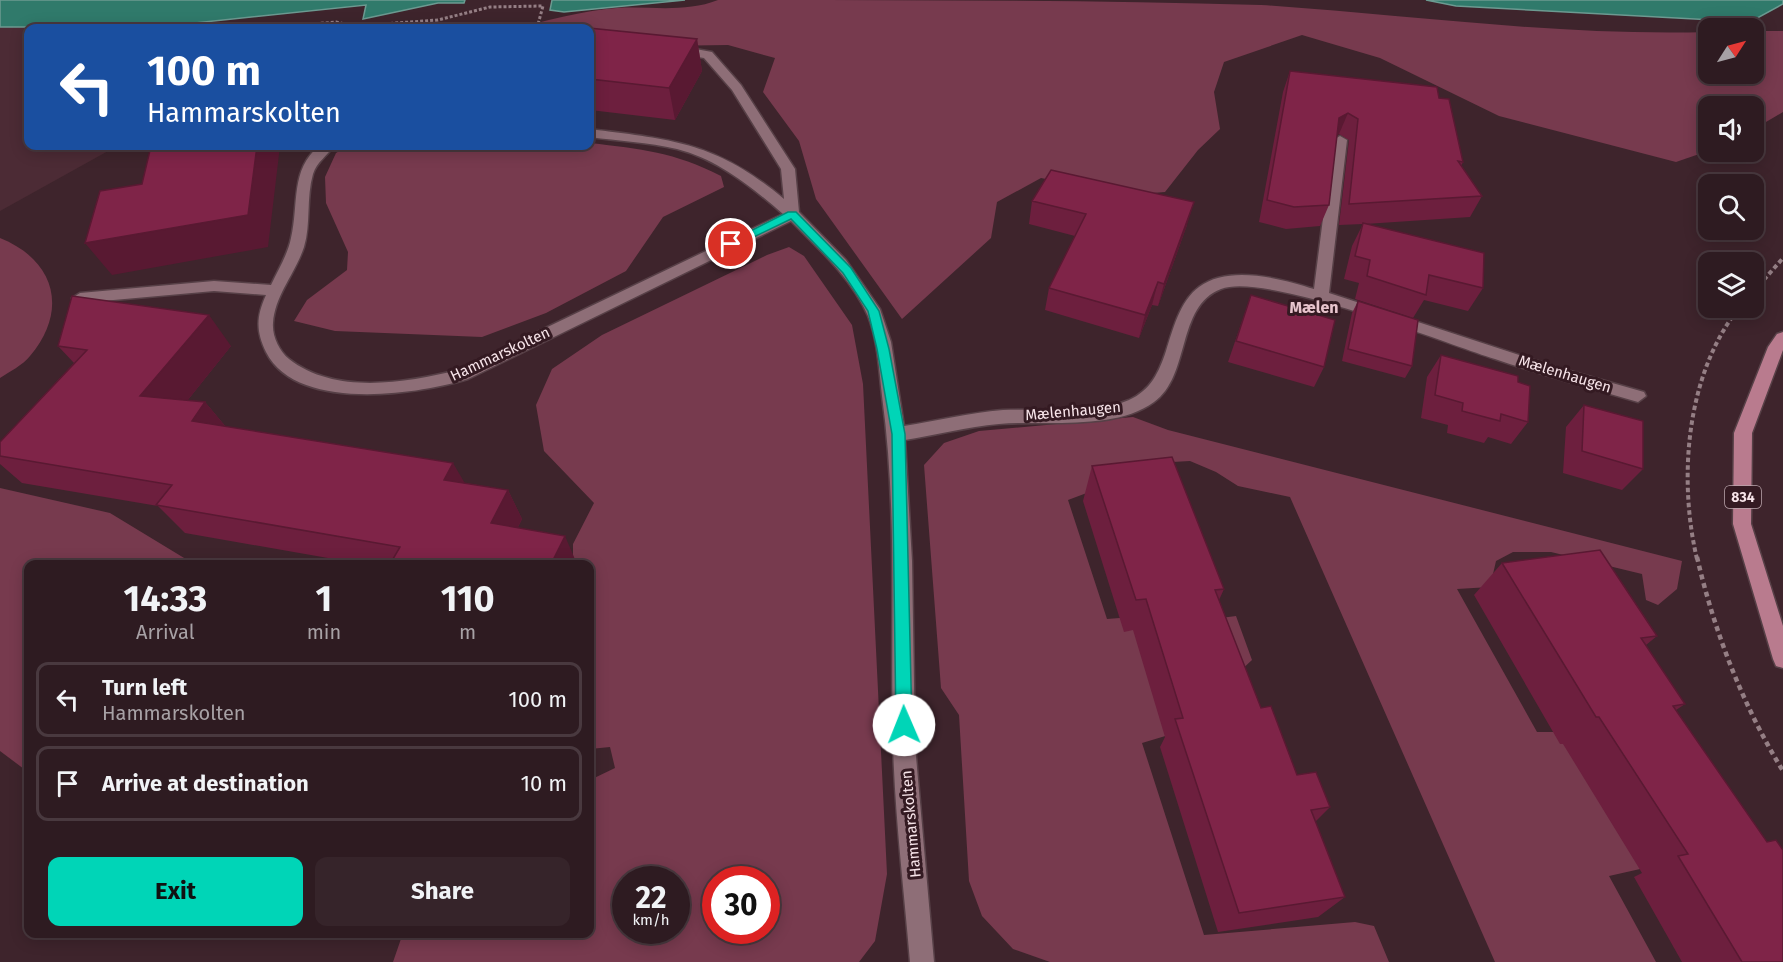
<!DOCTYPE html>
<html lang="en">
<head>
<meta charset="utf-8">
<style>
	body { margin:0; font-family:"Fira Sans",sans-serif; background:#36242a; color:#f1f3f6; height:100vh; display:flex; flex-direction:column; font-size:22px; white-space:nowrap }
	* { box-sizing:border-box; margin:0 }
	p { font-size:20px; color:#a7a1a5 }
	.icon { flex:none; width:33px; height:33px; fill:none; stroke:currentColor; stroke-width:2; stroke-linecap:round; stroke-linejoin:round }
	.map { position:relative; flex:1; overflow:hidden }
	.side { position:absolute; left:24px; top:560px; width:570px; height:378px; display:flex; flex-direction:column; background:#2e1b21; border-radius:12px; box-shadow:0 3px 15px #0003,0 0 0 2px #49393f }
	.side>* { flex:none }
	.hud { position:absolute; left:24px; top:24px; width:570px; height:126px; border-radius:12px; box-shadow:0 3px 15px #0003,0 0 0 2px #49393f; background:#1a4fa0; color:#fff; overflow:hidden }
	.needle { width:39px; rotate:54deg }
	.buttons { position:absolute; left:1698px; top:18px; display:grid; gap:12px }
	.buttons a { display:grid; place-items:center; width:66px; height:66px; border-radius:12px; background:#2e1b21; box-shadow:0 3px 15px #0003,0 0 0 2px #49393f; font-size:30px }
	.speed { position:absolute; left:612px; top:866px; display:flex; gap:12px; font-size:30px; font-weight:700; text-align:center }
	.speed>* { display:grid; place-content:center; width:78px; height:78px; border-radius:50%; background:#2e1b21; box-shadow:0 3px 15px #0003,0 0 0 2px #49393f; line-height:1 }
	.speed small { font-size:15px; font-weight:400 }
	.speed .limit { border:9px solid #d22; background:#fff; color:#111 }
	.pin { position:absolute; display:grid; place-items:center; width:51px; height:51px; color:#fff; margin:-26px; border:3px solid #fff; border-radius:50%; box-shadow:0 2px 6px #0007 }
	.me { position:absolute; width:66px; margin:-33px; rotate:359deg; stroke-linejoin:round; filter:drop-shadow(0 0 4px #0008) }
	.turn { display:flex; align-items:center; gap:21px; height:126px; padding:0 24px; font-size:27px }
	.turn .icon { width:78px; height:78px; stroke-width:2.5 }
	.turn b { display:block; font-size:42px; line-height:51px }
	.eta { display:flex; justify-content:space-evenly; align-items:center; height:102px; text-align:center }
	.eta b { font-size:36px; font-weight:700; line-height:42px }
	.action { display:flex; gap:12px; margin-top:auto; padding:12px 24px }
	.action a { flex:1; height:69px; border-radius:12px; background:#00d5b7; color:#111; font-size:24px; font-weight:700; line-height:69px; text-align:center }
	.action a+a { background:#36242a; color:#f1f3f6 }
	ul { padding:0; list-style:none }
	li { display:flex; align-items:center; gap:18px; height:75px; margin:0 12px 9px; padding:0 12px; border:3px solid #49393f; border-radius:12px }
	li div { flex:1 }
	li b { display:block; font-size:22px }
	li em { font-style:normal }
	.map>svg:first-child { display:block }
	.built { fill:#4c2b35 }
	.green { fill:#773a4e; fill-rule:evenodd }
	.water { fill:#307a6b; stroke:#6c9a91; stroke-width:1.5 }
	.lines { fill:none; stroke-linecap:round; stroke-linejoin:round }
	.minor-casing { stroke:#574047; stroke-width:3 }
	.major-casing { stroke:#574047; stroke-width:3 }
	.path-far2 { stroke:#957f85; stroke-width:3; stroke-dasharray:3 2; stroke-linecap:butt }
	.path-far1 { stroke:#957f85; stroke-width:4; stroke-dasharray:4.5 3; stroke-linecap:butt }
	.path { stroke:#957f85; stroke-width:4.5; stroke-dasharray:5 4; stroke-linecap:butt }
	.minor { fill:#8e6e77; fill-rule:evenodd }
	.major { fill:#b97b8e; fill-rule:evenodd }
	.wall { fill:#6d1f3e }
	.shaded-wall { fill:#591932 }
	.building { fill:#7f2448; stroke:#591932; stroke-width:1.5 }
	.route { fill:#00d5b7; stroke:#008a77; stroke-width:1.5 }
	.labels { text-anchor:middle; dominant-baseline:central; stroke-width:6; stroke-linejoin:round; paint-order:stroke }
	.shield { fill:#341a22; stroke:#bca7ad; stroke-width:1.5 }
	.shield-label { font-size:14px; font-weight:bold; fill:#f7e4e9 }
	.street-label { font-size:15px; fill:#f7e4e9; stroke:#341a22 }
	.neighbourhood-label { font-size:16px; font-weight:bold; fill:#e8c4cd; stroke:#341a22 }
</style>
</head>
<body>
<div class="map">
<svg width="1783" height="962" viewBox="0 0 1783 962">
	<rect width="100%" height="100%" fill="#3e242c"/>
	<path class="built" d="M176 25 175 28H28V146H117L0 211V27Z"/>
	<path class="green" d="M718 0C898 0 1081 0 1261 5 1410 15 1559 36 1708 32V74H1754V31H1783V112L1754 129V106H1708V151L1676 162 1499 116 1380 58 1302 35 1224 62 1214 92 1220 129 1198 150 1165 192 1127 195 1041 178 997 202 991 238 902 319 816 199 799 141 763 92 775 58 728 45 590 47V28H512C546 22 582 10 617 8 651 6 685 13 718 0Z
		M590 143C641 149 674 152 721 176L724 187 663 217 626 271 546 313 482 337 335 331 294 321 307 300 347 270 348 252 326 203 325 177 336 153 348 146H590Z
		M0 238C55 260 69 310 30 356 23 365 9 372 0 378Z
		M789 247 804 256 852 325 863 384 887 874 875 941 859 962H393L403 933H590V780L615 768 610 747 590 749V564H573V544L594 503 544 451 536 405 552 369 602 335 767 255ZM626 879H676V930H626ZM716 879H766V930H716Z
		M1133 417 1168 430 1682 561 1677 589 1658 605 1646 600 1642 574 1551 552H1513L1496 561 1490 587 1457 589 1537 732H1559L1649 867 1609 876 1656 962H1495L1290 497 1238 486 1216 472 1190 461 1119 465 1092 491 1068 500 1107 619 1132 617 1137 629 1236 616 1252 660 1172 734 1142 743 1204 935 1355 922 1374 926 1389 962H1050L1013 949 982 916 969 881 959 715 941 688 924 465 944 443 979 431Z
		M0 488 110 513 194 564H28V772L0 751Z"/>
	<path class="water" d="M0 0H465L464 3H438L363 19 366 5 176 25 23 27H0Z
		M552 0H685L564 12 550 10Z
		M1426 0H1783V4L1750 22 1456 6Z"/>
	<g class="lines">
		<g class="minor-casing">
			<path id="minor" d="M690 48 712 52 741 85 795 169 799 212 846 260 880 309 891 342 904 426C936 421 969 413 1003 410 1043 408 1091 416 1129 400 1151 390 1159 372 1166 351 1173 329 1180 301 1199 287 1229 264 1282 279 1314 289L1333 140 1340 136 1347 140 1329 293 1556 367 1644 392 1646 396 1638 402C1590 388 1542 375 1495 359 1442 342 1266 272 1221 289 1176 306 1191 376 1154 402 1115 431 1044 420 999 424 967 427 936 435 905 440L912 561 915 745 934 962H910C904 890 895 817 893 745 890 628 898 512 882 396 879 370 878 341 868 316 852 279 819 249 791 221L468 379C416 395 296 412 266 352 256 331 256 317 266 295L214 291 80 303 72 298 80 293 214 281 271 285C278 270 288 254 291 238 299 204 290 170 319 146H333C328 156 317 161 313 174 306 198 311 224 304 247 295 274 275 295 273 323 272 336 279 351 289 359 335 395 405 383 458 370L783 214C752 187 717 159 677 149 648 142 618 141 590 137V129C674 140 716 142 784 199L781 169 732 90 704 58 686 55 684 52Z"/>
		</g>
		<g class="major-casing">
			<path id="major" d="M1783 332V350L1752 433 1751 524 1783 626V668L1776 666 1773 659 1733 524 1734 433 1768 347 1777 334Z"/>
		</g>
		<path class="path-far2" d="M266 28 336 22 354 26 438 20 490 7 543 6 537 28"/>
		<path class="path-far1" d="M1754 291 1783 258
			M1697 559C1678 479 1686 374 1739 308"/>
		<path class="path" d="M1697 557C1714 631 1743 706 1783 771"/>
		<use href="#minor" class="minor"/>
		<use href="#major" class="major"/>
	</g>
	<path class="wall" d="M590 28 697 39 702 71 675 120 590 110Z
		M1290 71 1439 98 1463 162 1461 166 1482 196 1470 217 1365 224 1483 288 1468 311 1424 300 1413 318 1355 299 1359 283 1344 279 1352 246 1363 224 1339 225 1349 140 1339 134 1337 135 1329 205 1320 226 1286 229 1259 222 1283 92Z
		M1032 201 1187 225 1158 306 1152 305 1139 338 1045 310 1049 288 1075 236 1029 224Z
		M1251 295 1324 367 1314 387 1228 362Z
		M1358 301 1412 366 1405 378 1342 361 1352 313Z
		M58 346H231L187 401 205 402 226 427 465 483 508 490 522 519 518 527 578 563 577 564H362L185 533 158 506 22 483 0 464V442L74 363Z
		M1441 355 1518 382 1528 422 1511 444 1488 437 1484 443 1447 433 1448 425 1421 418 1427 377Z
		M1584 405 1643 469 1622 490 1563 473 1566 427Z
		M1092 466 1224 589 1219 600 1261 708 1297 775 1330 807 1315 822 1345 897 1318 917 1218 932 1160 747 1165 737 1133 630 1124 632 1083 501Z
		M1502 563 1657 636 1646 645 1685 704 1676 710 1783 962H1682L1634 877 1642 873 1563 744H1560L1474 595Z"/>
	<path class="shaded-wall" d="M697 39 702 71 675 120 669 88Z
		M1348 113 1339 134 1331 140 1339 118Z
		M257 146H280L268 247 112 275 85 243Z
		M1194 202 1187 225 1158 306 1164 284Z
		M1158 282 1152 305 1139 338 1145 315Z
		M209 315 231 346 167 426 140 396Z
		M205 402 230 432 192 421Z
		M453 463 470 492 444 480Z
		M508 490 522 519 506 551 491 523Z
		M565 536 577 564H551Z"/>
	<path class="building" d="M539 23 697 39 669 88 590 79V28H535Z
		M1290 71 1437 87 1439 98 1449 99 1463 162 1458 161 1482 196 1349 204 1358 119 1348 113 1339 118 1329 205 1294 207 1267 200Z
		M151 146H257L248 215 85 243 100 191 142 184Z
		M1051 170 1194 202 1164 284 1158 282 1145 315 1049 288 1086 214 1032 201Z
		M1363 223 1484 253 1483 288 1429 275 1426 295 1367 276 1370 260 1355 256Z
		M1251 295 1335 320 1324 367 1236 341Z
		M72 296 209 315 140 396 205 402 192 421 453 463 444 480 508 490 491 523 565 536 551 564H390L400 547 156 505 172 485 0 456V442L87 350 58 346Z
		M1358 301 1418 320 1412 366 1348 349Z
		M1441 355 1518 376V382L1530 386 1528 422 1501 414 1500 421 1462 411 1463 403 1435 395Z
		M1584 405 1643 421V469L1582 451Z
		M1172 457 1224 589 1215 590 1261 708 1271 706 1297 775 1316 772 1330 807 1311 810 1345 897 1239 913 1175 719 1183 718 1146 599 1136 600 1092 466Z
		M1600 550 1657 636 1641 638 1685 704 1673 706 1767 842 1776 840 1783 850V962H1742L1678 856 1688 854 1599 717H1596L1502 563Z"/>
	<path class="route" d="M788 212H796L851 268 879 311 889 349 905 434 912 725 910 731 904 733 898 731 896 725 892 434 877 349 868 311 843 273 791 219 735 246 725 244Z"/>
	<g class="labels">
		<rect class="shield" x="1725" y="486" width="36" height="22" rx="4.5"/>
		<g class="shield-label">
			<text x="1743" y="497">834</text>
		</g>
		<g class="street-label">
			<text transform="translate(500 354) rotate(-25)">Hammarskolten</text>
			<text transform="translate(1565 374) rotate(17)">Mælenhaugen</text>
			<text transform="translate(1073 411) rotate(-5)">Mælenhaugen</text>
			<text transform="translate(911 824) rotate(-95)">Hammarskolten</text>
		</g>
		<g class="neighbourhood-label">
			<text x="1314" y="307">Mælen</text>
		</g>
	</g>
</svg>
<div class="buttons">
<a><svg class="needle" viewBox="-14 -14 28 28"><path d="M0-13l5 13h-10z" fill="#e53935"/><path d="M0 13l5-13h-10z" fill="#a7a1a5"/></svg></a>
<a><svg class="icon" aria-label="sound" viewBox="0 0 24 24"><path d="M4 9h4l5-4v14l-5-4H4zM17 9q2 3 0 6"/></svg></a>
<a><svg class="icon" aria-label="search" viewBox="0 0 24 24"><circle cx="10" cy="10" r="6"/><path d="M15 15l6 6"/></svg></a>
<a><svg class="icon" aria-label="layers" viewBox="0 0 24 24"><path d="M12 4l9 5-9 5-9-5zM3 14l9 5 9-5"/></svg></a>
</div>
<div class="speed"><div>22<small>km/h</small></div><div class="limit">30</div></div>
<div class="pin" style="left:731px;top:244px;background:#d93025"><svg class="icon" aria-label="arrive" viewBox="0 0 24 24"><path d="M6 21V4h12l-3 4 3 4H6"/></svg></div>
<svg class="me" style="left:904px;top:725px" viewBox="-20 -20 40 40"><circle r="19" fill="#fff"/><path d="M0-13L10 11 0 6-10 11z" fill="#00d5b7"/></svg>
<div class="hud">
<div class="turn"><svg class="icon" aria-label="left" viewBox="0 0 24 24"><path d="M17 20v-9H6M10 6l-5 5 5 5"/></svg><div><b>100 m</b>Hammarskolten</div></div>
</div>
<section class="side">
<div class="eta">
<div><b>14:33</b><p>Arrival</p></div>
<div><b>1</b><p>min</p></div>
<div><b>110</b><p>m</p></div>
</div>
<ul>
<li><svg class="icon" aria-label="left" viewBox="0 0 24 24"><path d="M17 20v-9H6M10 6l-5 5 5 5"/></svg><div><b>Turn left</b><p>Hammarskolten</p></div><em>100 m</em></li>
<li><svg class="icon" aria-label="arrive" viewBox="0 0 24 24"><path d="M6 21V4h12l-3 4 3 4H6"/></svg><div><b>Arrive at destination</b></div><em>10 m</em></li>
</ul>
<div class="action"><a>Exit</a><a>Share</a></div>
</section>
</div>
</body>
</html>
